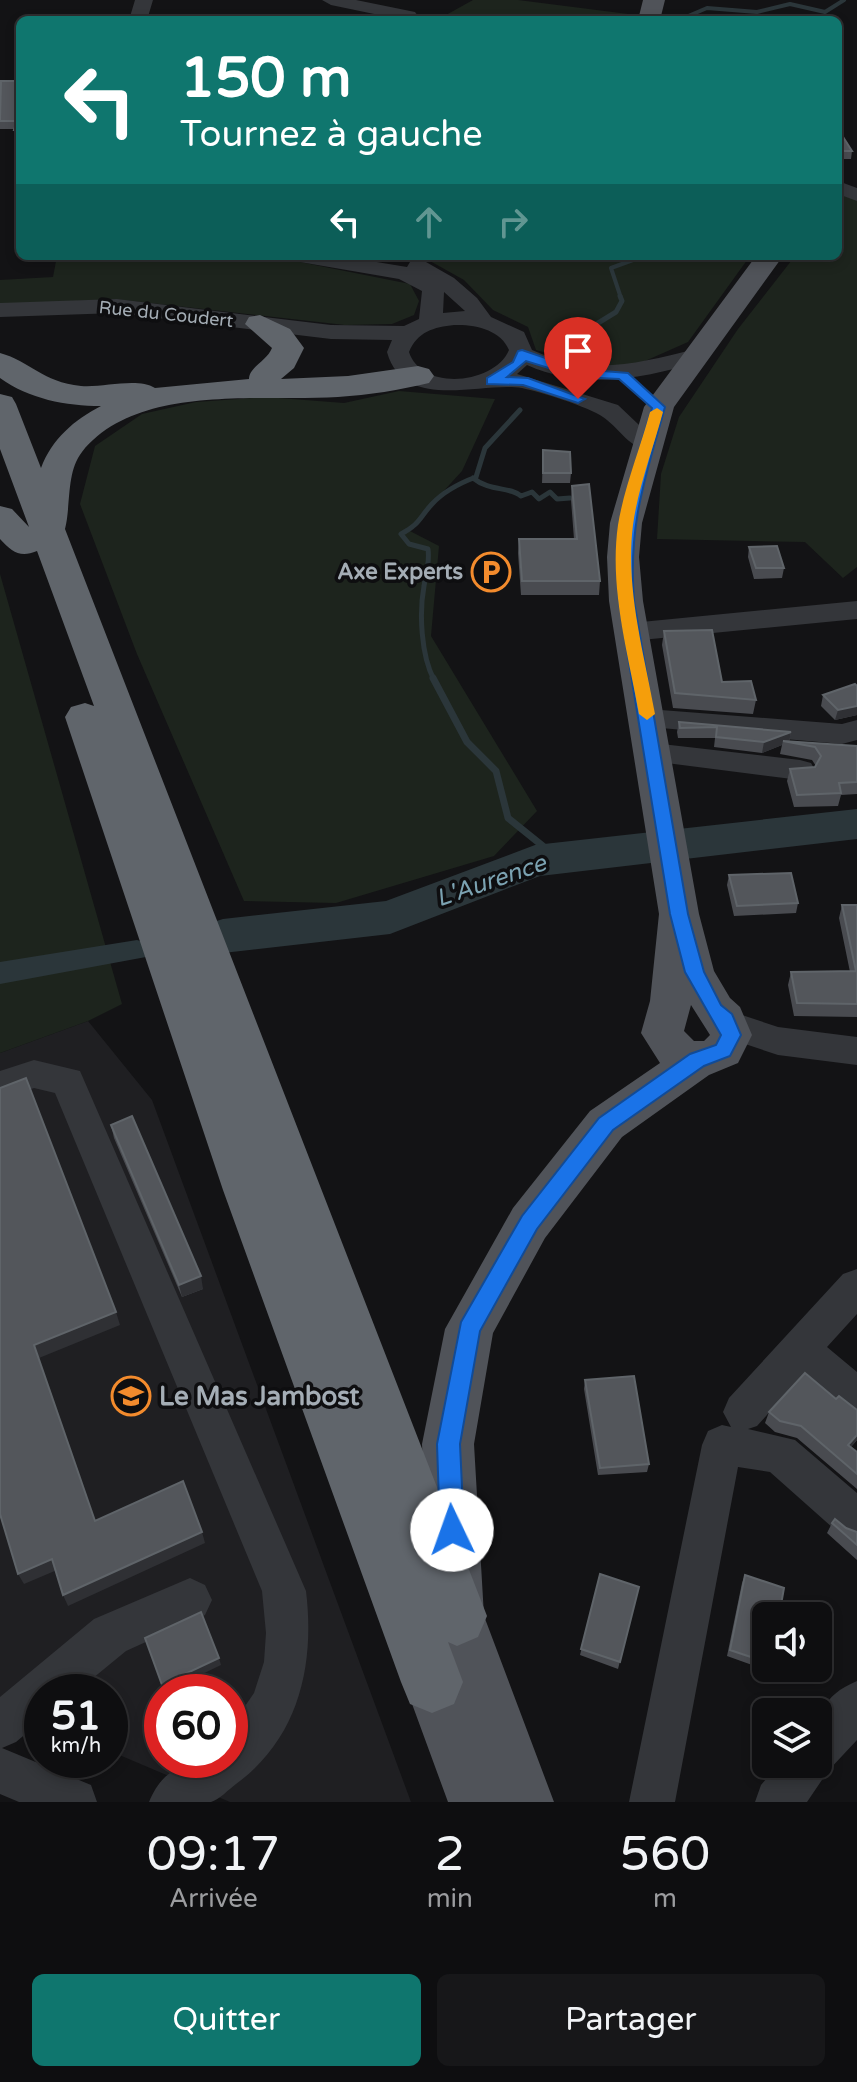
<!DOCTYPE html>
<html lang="fr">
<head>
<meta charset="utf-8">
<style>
	body { margin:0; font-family:"Varela Round",sans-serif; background:#171719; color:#f1f3f6; height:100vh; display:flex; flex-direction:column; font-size:30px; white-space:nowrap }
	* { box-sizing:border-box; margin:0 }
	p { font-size:26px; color:#9b9c9f }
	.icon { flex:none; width:44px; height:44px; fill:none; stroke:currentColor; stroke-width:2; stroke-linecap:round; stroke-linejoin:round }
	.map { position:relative; height:1802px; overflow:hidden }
	.drawer { display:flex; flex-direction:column; background:#0e0e10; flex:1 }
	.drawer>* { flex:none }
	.guide { position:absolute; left:16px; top:16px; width:826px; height:244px; border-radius:12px; box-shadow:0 4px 12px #0003,0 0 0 2px #2e2e30; background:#0f766e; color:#fff; overflow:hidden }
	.controls { position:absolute; left:752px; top:1602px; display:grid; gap:16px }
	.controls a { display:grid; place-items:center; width:80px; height:80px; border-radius:12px; background:#0e0e10; box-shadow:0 4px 12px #0003,0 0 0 2px #2e2e30; font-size:40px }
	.speed { position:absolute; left:24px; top:1674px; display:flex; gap:16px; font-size:40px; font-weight:700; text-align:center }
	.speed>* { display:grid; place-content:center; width:104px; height:104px; border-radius:50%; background:#0e0e10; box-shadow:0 4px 12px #0003,0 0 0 2px #2e2e30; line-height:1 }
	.speed small { font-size:20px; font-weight:400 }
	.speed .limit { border:12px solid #d22; background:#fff; color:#111 }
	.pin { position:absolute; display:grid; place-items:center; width:68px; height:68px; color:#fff; margin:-82px -34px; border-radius:50% 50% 50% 0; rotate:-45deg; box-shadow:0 0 8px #0007 }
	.pin .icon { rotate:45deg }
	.me { position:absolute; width:88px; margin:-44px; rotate:357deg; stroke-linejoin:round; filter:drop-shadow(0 0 6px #0008) }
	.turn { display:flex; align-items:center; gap:28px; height:168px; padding:0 32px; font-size:36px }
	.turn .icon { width:104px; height:104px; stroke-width:2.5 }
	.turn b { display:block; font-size:56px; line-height:68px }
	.lanes { display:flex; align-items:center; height:76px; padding:0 32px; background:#0003; justify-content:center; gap:40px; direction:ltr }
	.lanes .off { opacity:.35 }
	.eta { display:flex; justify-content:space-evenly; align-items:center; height:136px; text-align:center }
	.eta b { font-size:48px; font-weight:600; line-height:56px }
	.action { display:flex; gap:16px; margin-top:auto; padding:16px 32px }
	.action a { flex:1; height:92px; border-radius:12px; background:#0f766e; color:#fff; font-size:32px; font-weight:600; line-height:92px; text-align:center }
	.action a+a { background:#171719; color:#f1f3f6 }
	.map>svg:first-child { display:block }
	.built { fill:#1f1f22; fill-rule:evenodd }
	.green { fill:#1d241d }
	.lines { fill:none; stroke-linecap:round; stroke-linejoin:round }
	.stream-far2 { stroke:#2b363a; stroke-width:4 }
	.stream-far1 { stroke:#2b363a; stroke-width:5 }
	.stream { stroke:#2b363a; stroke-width:7 }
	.canal { fill:#2b363a; fill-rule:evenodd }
	.river { fill:#2b363a; fill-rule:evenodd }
	.minor { fill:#34363a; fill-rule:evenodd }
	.major { fill:#505359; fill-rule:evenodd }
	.highway { fill:#60656b; fill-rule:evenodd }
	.wall { fill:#494b50 }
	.shaded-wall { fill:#2f3034 }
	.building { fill:#53565b; stroke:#5f6469; stroke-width:2 }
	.route { fill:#1a73e8; stroke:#114b97; stroke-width:2 }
	.slow { fill:#f59e0b }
	.labels { text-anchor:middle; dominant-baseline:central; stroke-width:7; stroke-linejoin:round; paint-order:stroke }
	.far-street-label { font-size:18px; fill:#a4adb5; stroke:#0e0e10 }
	.poi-label { font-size:22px; font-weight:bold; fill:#a4adb5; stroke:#0e0e10; text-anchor:end }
	.water-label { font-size:24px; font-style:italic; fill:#7ba2b1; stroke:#0e0e10 }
	.near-poi-label { font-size:26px; font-weight:bold; fill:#a4adb5; stroke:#0e0e10; text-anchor:start }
</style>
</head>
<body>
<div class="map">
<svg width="857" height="1802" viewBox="0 0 857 1802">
	<rect width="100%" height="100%" fill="#131315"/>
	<path class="built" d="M88 1021 152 1100 411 1802H230L110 1751V1692H42V1722L0 1703V1053ZM162 1692H230V1760H162Z"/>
	<path class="green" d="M473 0H518L636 15 637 20H437Z
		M838 192 857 195V567L843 578 805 542 657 539 661 474 679 417 738 329 795 256H838Z
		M57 256H270L410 284 419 301 414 315 392 324 345 325 115 299 0 305V280L53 277Z
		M406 256H750L688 342 636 365 600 367 536 350 528 327 493 310 464 280 430 261Z
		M399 391 495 399 462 471 408 530 439 546 431 636 537 811 494 856 336 903 244 901 137 654 80 504 95 446 142 414 196 402 266 397 344 403Z
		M0 574 122 1004 88 1021 0 1053Z"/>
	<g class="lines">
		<path class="stream-far2" d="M679 20 707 8 757 12 790 4 825 12 844 0
			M621 298 611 268 644 256"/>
		<path class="stream-far1" d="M551 352 616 312 622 301 620 296
			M473 478C490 492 509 486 521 496L532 492 539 499 550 492 557 499 570 498
			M434 680C421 655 419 613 424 586 426 572 430 563 428 549L409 544 401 534C420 524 419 518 432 504 444 491 460 483 476 477L485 448 520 410"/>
		<path class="stream" d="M433 678 467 742 496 771 508 818 559 859"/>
		<path class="canal" d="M137 940 146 943 150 950 146 957 0 984V962Z"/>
		<path class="river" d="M857 809V839L540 876 390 934 223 953 207 948 201 936 207 924 223 919 386 901 535 845Z"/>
		<path class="minor" d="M135 0H153L147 20H129Z
			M322 0H356L415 12 418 16 415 20H403L331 5Z
			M838 181 857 188V201L838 194Z
			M289 256H340L407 267 410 262H426L454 278 477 298 491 317 524 332 532 350C589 376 637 364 695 349L707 356 703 361C644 378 585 391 527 365L517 374 618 405 658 443 646 450C628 446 618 427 603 417 589 407 541 392 522 388 481 381 404 413 387 352L392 340 331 339 117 313 0 317V303L117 299 331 325 404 326 419 319 422 291 399 279 300 262ZM444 292 465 311 443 313ZM454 325C475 324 501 330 509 350 495 384 422 392 409 352 417 332 434 327 454 325Z
			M857 601V619L631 641 621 638 617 632 621 626 631 623Z
			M648 709 842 724 857 720V740L842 744 638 726 634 719 638 712Z
			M653 743 800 760 811 763 815 770 811 777 800 780 643 760 638 753 643 746Z
			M727 1010 778 1027 857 1037V1065L778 1055 715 1034 710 1024 715 1014Z
			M34 1060 80 1071 306 1591C315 1665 299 1738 236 1784 229 1789 219 1800 211 1802 193 1802 167 1802 149 1802 165 1763 193 1760 230 1760V1728L254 1693 264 1662 266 1633 262 1591 55 1093 34 1088 0 1100V1071Z
			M857 1269V1314L827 1347 857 1372V1417L843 1411 802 1376 757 1426 748 1429 795 1440 857 1493V1542L842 1536 770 1472 738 1467 675 1802H629L702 1445 708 1431 722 1425 731 1427 723 1412 729 1398 843 1274Z
			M190 1578 205 1585 212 1600 205 1615 126 1651 76 1692H42V1720L16 1742 2 1748 91 1785 97 1802H19L0 1794V1697L94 1619Z
			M857 1681V1740L828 1771 807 1802H755L761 1785 779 1764H818C818 1724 814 1699 857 1681Z"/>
		<path class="major" d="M643 0H665L660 20H638Z
			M756 256H783L674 407 642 523 639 557 643 601 699 914 714 971 730 998 740 1007 752 1035 738 1063 709 1075 622 1137 545 1238 493 1333 474 1444 484 1616 554 1802H448L404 1682 412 1662 432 1654 445 1659 430 1616 422 1444 445 1329 513 1208 590 1111 660 1063 641 1033 650 1001 659 914 609 601 607 557 610 523 644 407ZM691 1005 710 1035 704 1041H694L684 1031Z"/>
		<path class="highway" d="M260 315 290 329 304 348 294 368 281 379 348 376 418 366 429 369 434 376 429 383C400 390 369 395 338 397 261 402 137 383 82 452 66 472 71 506 65 529L487 1616 478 1637 457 1646 448 1642 463 1682 454 1704 432 1713 410 1704 401 1682 223 1190 65 717 71 707 85 703 94 706 37 551C20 558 12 552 0 539V506L12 509 29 527 0 449V394L12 397 16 404 41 468C52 439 74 420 101 406 66 406 29 399 0 378V353C30 361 42 382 81 386 103 388 137 377 155 388L249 379C249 367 267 361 272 348L245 324 249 317Z"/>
	</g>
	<path class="wall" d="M20 81V138H16L15 129H0V83Z
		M838 129 852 151 851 159H838Z
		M543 450 571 473 570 483H542Z
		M572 486 600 581 599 595H521L518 553 519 539H574L571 500Z
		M749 547 784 568 782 578 754 579 748 557Z
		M664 631 722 682 756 700 753 714 673 708 662 645Z
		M857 686V715L835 720 821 706 823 695Z
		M679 722 791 732 789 742 857 746V794L841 795 838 806 794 807 787 781 790 769 815 767 816 766 812 760 780 754 782 745 762 753 714 747 715 738H678L677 732Z
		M729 875 798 903 796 913 734 916 727 885Z
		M842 905H857V1017L794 1016 788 985 791 972H850L839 918Z
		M111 1125 203 1289 182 1297 114 1138Z
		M585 1380 649 1464 647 1472 598 1475 584 1389Z
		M769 1412 857 1440 851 1447 857 1452V1489L797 1438 775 1432 765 1423Z
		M832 1523 857 1532V1560L827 1533Z
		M600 1574 639 1587 618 1669 580 1655Z
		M745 1575 766 1616V1670L727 1656 742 1583Z"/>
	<path class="shaded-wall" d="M857 706V715L835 720 838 710Z
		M791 732 789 742 783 741 782 745 762 753 764 742Z
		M201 1276 203 1289 182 1297 179 1285Z
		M116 1312 120 1325 39 1358 34 1345Z
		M857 1435V1440L843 1456 848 1445Z
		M202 1532 205 1543 68 1606 63 1595Z
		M52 1559 57 1570 24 1584 18 1574Z
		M219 1658 221 1665 165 1692 162 1685Z"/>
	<path class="building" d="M1 81H20V130H14L17 121H0Z
		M838 129 852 151H838Z
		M543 450 570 452 571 473H543Z
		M589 484 600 581H522L519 539H577L572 486Z
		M777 546 784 568H756L749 547Z
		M712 630 722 682 751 681 756 700 675 693 664 631Z
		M855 684 857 686V706L838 710 823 695Z
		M679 722 791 732 764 742 716 737 717 727 680 728Z
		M783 741 857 746V782L839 783 841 793 797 795 790 769 815 767 821 756 815 747Z
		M791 873 798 903 737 906 729 875Z
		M842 905H857V1004L797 1003 791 972 856 971Z
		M26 1078 116 1312 34 1345 95 1521 183 1481 202 1532 63 1595 52 1559 18 1574 0 1514V1088Z
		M132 1116 201 1276 179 1285 111 1125Z
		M805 1373 836 1399 839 1396 857 1410V1435L848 1445 857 1452V1474L801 1426 780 1421 769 1412Z
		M634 1376 649 1464 600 1468 585 1380Z
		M835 1519 846 1528 857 1532V1545L832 1523Z
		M600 1574 639 1587 620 1662 581 1649Z
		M745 1575 784 1588 779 1616H766V1662L730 1650Z
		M201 1612 219 1658 162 1685 145 1638Z"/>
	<path class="route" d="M522 350 578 369 628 373 665 407C645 479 628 524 634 601L688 914 704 972 721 1005 732 1014 741 1035 730 1056 704 1066 613 1130 537 1229 480 1331 460 1444 464 1530 461 1538 452 1542 444 1538 440 1530 437 1444 461 1322 522 1216 599 1118 690 1054 716 1045 721 1035 685 972 670 914 619 601C613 524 631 479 652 408L619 379 578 377 526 361 507 377 528 378 585 399 578 403 523 385 487 384V378L513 362 518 351Z"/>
	<path class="slow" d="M657 408 663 412C653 449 638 488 633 525 625 588 644 653 655 714L647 720 639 714C628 653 609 588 618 525 624 488 640 449 650 412Z"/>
	<defs>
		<g id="parking-ring" transform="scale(2)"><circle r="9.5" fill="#0e0e10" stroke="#f38b2d" stroke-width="1.5"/><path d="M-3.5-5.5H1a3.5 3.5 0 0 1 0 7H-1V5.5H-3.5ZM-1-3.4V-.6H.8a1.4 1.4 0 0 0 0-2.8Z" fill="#f38b2d"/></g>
		<g id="school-ring" transform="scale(2)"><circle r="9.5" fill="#0e0e10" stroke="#f38b2d" stroke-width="1.5"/><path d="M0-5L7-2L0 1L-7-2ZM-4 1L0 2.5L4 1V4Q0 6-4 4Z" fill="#f38b2d"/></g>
	</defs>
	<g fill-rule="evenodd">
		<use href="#parking-ring" x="491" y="572"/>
		<use href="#school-ring" x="131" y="1396"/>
	</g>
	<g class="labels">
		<g class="far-street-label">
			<text transform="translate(166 314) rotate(6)">Rue du Coudert</text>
		</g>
		<g class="poi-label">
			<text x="463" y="572">Axe Experts</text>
		</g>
		<g class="water-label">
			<text transform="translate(491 881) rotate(-19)">L'Aurence</text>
		</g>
		<g class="near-poi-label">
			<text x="159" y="1396">Le Mas Jambost</text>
		</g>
	</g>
</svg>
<div class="controls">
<a><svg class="icon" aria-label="sound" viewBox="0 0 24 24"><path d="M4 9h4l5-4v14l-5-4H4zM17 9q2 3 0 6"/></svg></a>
<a><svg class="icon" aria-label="layers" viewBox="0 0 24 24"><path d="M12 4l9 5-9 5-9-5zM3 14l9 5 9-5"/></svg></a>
</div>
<div class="speed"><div>51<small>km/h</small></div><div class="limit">60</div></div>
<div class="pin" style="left:578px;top:399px;background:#d93025"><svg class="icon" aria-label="arrive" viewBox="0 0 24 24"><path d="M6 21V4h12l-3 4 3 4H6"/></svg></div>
<svg class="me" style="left:452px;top:1530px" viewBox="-20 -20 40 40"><circle r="19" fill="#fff"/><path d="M0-13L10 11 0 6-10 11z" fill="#1a73e8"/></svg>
<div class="guide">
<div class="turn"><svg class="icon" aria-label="left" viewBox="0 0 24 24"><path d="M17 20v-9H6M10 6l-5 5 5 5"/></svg><div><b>150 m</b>Tournez à gauche</div></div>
<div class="lanes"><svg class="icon" aria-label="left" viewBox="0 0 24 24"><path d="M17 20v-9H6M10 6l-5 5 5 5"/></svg><svg class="icon off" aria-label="ahead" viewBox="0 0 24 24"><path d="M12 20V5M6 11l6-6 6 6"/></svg><svg class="icon off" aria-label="right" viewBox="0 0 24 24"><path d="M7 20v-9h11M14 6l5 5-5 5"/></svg></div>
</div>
</div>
<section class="drawer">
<div class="eta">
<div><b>09:17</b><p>Arrivée</p></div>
<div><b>2</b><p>min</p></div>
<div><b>560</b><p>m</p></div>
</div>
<div class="action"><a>Quitter</a><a>Partager</a></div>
</section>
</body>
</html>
